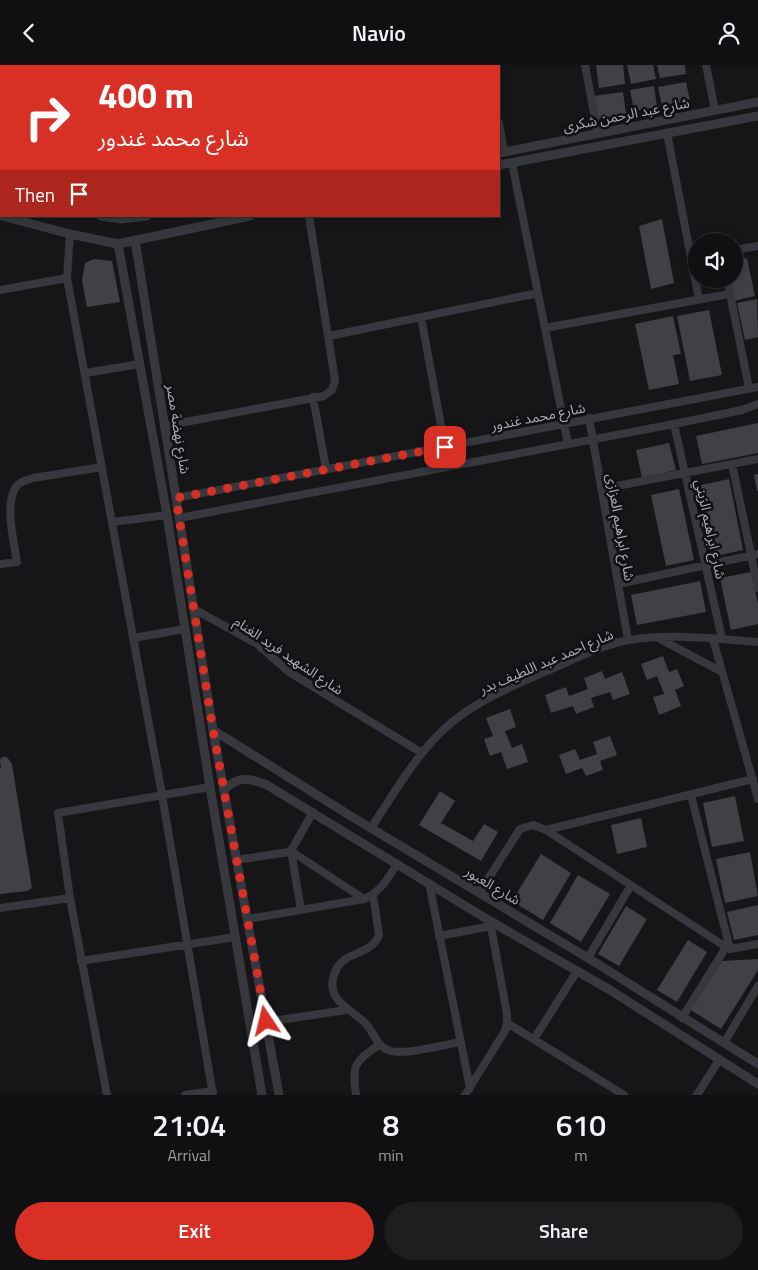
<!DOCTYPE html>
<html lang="en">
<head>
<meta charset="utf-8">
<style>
	body { margin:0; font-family:"Titillium Web","Noto Sans Arabic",sans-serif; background:#1e1e20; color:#f1f3f6; height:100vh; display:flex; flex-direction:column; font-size:19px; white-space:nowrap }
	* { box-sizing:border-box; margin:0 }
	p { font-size:16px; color:#9c9d9f }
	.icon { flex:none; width:28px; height:28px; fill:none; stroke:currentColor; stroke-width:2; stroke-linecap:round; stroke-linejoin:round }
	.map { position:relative; height:1030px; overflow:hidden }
	.sheet { display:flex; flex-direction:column; background:#101012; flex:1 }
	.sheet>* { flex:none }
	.guide { position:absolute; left:0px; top:0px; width:500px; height:152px; box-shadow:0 2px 12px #0003,0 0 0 1px #303032; background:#d93025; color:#fff; overflow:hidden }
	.buttons { position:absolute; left:688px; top:168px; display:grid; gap:10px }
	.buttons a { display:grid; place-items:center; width:55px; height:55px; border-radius:50%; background:#101012; box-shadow:0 2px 12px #0003,0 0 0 1px #303032; font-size:25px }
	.pin { position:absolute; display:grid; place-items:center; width:42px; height:42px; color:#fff; margin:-21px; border-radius:10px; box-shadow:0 2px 8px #0006 }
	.me { position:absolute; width:55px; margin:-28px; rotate:350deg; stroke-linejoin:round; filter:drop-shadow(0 0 4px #0008) }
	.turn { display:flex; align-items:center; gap:18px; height:105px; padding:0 15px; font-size:22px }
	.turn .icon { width:65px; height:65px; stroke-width:2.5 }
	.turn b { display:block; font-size:35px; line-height:42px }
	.then { display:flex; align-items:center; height:48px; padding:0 15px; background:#0003; gap:10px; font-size:19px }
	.eta { display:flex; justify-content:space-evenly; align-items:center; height:85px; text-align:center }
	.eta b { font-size:30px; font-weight:600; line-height:35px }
	.action { display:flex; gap:10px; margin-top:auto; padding:10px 15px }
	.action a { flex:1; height:58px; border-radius:30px; background:#d93025; color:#fff; font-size:20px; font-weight:600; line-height:58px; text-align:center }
	.action a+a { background:#1e1e20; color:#f1f3f6 }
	header { display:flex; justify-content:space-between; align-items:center; height:65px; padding:0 15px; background:#101012; font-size:22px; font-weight:600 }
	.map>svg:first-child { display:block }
	.building { fill:#404145 }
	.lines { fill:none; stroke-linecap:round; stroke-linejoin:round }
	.minor { stroke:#37383d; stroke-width:8 }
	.tertiary { stroke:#37383d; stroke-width:9 }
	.route { stroke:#d93025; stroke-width:9; stroke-dasharray:0 16.2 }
	.labels { text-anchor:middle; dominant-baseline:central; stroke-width:5; stroke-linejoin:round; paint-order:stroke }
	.street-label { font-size:14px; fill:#a8adb8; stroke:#111113 }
</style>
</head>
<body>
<header><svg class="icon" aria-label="back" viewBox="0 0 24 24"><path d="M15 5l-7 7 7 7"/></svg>Navio<svg class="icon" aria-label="person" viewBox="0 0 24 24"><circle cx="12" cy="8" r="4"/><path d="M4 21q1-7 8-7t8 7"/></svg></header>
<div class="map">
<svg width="758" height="1030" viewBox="0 0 758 1030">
	<rect width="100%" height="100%" fill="#161618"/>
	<path class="building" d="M596 0H623L625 19 599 23Z
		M627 0H653L656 14 631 19Z
		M657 0H685L686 9 660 13Z
		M686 17 690 36 662 41 658 22Z
		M654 21 657 42 634 46 630 25Z
		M623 27 626 49 597 54 593 31Z
		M662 154 674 218 651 224 639 161Z
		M747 193 755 231 734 236 730 214H734V195Z
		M94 194 112 196 120 237 87 242 82 215 85 198Z
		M757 234 758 272 745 275 737 238Z
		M709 245 722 310 690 316 677 251Z
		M673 251 681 289 673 290 679 319 649 325 635 259Z
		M758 358V388L702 399 696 371Z
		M669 378 676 405 642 413 636 385Z
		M758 409V426H757L754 410Z
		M729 414 743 485 715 491 701 420Z
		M679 424 694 495 666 501 651 430Z
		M751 507 758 539V559L731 565 720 513Z
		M700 516 706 547 637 560 631 530Z
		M663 591 669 607 677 604 684 621 675 625 681 641 659 650 653 632 664 629 657 611 647 615 641 599Z
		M602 606 605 614 622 607 630 629 613 635 610 627 591 633 594 642 576 649 573 641 551 648 545 630 566 622 569 631 588 624 584 613Z
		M510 644 516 662 505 666 512 683 522 679 528 697 507 704 501 687 490 691 484 674 493 671 486 653Z
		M610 671 617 690 600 696 603 705 586 711 582 703 566 709 559 690 575 684 580 695 597 689 593 677Z
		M2 692H7L12 699 32 823 27 826 0 829V703H1L0 695Z
		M440 726 455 736 441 758 473 776 484 759 498 767 481 796 419 760Z
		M735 731 744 776 712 782 703 738Z
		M641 753 647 782 617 789 611 760Z
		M750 787 758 831 725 838 716 794Z
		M541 789 571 808 543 855 512 836Z
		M578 810 610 829 581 877 550 858Z
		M758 840V870L734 875 727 847Z
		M626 841 647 854 619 901 598 889Z
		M688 875 707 887 677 937 657 925Z
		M758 894V905L721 964 691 945 722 896Z"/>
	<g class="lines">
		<path class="minor" d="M67 0V1
			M186 0 187 1
			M489 0V1
			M585 0 598 69
			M706 0 715 45
			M499 58 504 87
			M667 68 699 234
			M512 98 568 379
			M70 169 67 213 162 730 213 1030
			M734 185 758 181
			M727 214 749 323
			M0 225 67 213
			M421 252 445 382
			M545 263 729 229
			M329 271 538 228
			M85 308 140 299
			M313 332 326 404
			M589 353 628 575
			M674 359 722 574
			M164 361 324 331 332 325 335 315 309 151
			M732 399 758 523
			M601 424 758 394
			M176 433 758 322
			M179 453 674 359 742 345 758 339
			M112 457 167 450
			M0 499 17 497C14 477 4 439 16 422 20 416 27 415 33 413L102 402
			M618 519 758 489
			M194 544 257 579 289 607 422 688
			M133 573 185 564
			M660 574 722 607
			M713 574 758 734
			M691 730 730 884
			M371 763C391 733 410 700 435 673 468 637 514 621 558 601 581 591 605 579 629 575 671 568 716 574 758 577
			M546 765 753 714
			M291 786 364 834
			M291 786 301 845
			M237 795 289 787 292 784 313 747
			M429 818 470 1023
			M479 828 520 764 533 760 546 765 726 882 730 884 758 879
			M373 830 379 870C371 891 345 885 336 905 322 935 351 943 366 959 375 969 377 983 391 986 406 990 443 980 460 977
			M0 843 70 833
			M248 854 364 834C380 827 388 814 397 799
			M439 871 491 861
			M588 893 631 820
			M81 896 235 872
			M682 953 726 882
			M266 957 346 945
			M507 958 624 1030
			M534 974 577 906
			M724 978 758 921
			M107 1030 70 833 58 748 210 722
			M185 1030 213 1026
			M356 1030C352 1000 354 997 379 980
			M465 1030 505 966 507 958V949L490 856
			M697 1030 719 995"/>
		<path class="tertiary" d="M499 88 758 37
			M499 100 758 51
			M0 126H1
			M2 151 70 169 118 179 250 151
			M101 151 121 154 147 151
			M135 175 213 665 279 1030
			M118 179 167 450 210 722 262 1030
			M213 665 349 750 588 893 758 999
			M224 724C241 710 248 713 267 720L490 856 610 925 758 1019"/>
	</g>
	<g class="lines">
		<path class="route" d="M266 956 213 665 176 433 445 382"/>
	</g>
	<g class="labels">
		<g class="street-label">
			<text transform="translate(626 49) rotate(-11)">شارع عبد الرحمن شكرى</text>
			<text transform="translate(538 351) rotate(-11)">شارع محمد غندور</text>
			<text transform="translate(179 364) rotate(81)">شارع نهضة مصر</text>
			<text transform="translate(621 462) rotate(80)">شارع ابراهيم العزازى</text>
			<text transform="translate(711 464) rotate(78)">شارع ابراهيم الزيني</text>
			<text transform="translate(289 590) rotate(34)">شارع الشهيد فريد الغنام</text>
			<text transform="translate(546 596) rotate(-23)">شارع احمد عبد اللطيف بدر</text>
			<text transform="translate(493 820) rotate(31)">شارع العبور</text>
		</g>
	</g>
</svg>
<div class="buttons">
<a><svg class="icon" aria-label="sound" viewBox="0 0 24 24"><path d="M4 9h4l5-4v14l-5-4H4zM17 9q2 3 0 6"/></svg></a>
</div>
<div class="pin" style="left:445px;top:382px;background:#d93025"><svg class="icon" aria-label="arrive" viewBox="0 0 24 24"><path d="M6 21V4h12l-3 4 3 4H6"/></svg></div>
<svg class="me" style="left:266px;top:956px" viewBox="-20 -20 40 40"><path d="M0-17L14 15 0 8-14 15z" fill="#d93025" stroke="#fff" stroke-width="4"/></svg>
<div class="guide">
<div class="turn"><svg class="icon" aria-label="right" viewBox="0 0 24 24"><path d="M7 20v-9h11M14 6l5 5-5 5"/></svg><div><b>400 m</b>شارع محمد غندور</div></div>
<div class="then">Then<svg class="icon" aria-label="arrive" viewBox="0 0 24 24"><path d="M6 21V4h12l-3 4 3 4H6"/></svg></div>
</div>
</div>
<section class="sheet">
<div class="eta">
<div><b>21:04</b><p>Arrival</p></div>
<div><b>8</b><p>min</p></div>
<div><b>610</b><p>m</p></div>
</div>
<div class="action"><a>Exit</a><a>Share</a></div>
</section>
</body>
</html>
